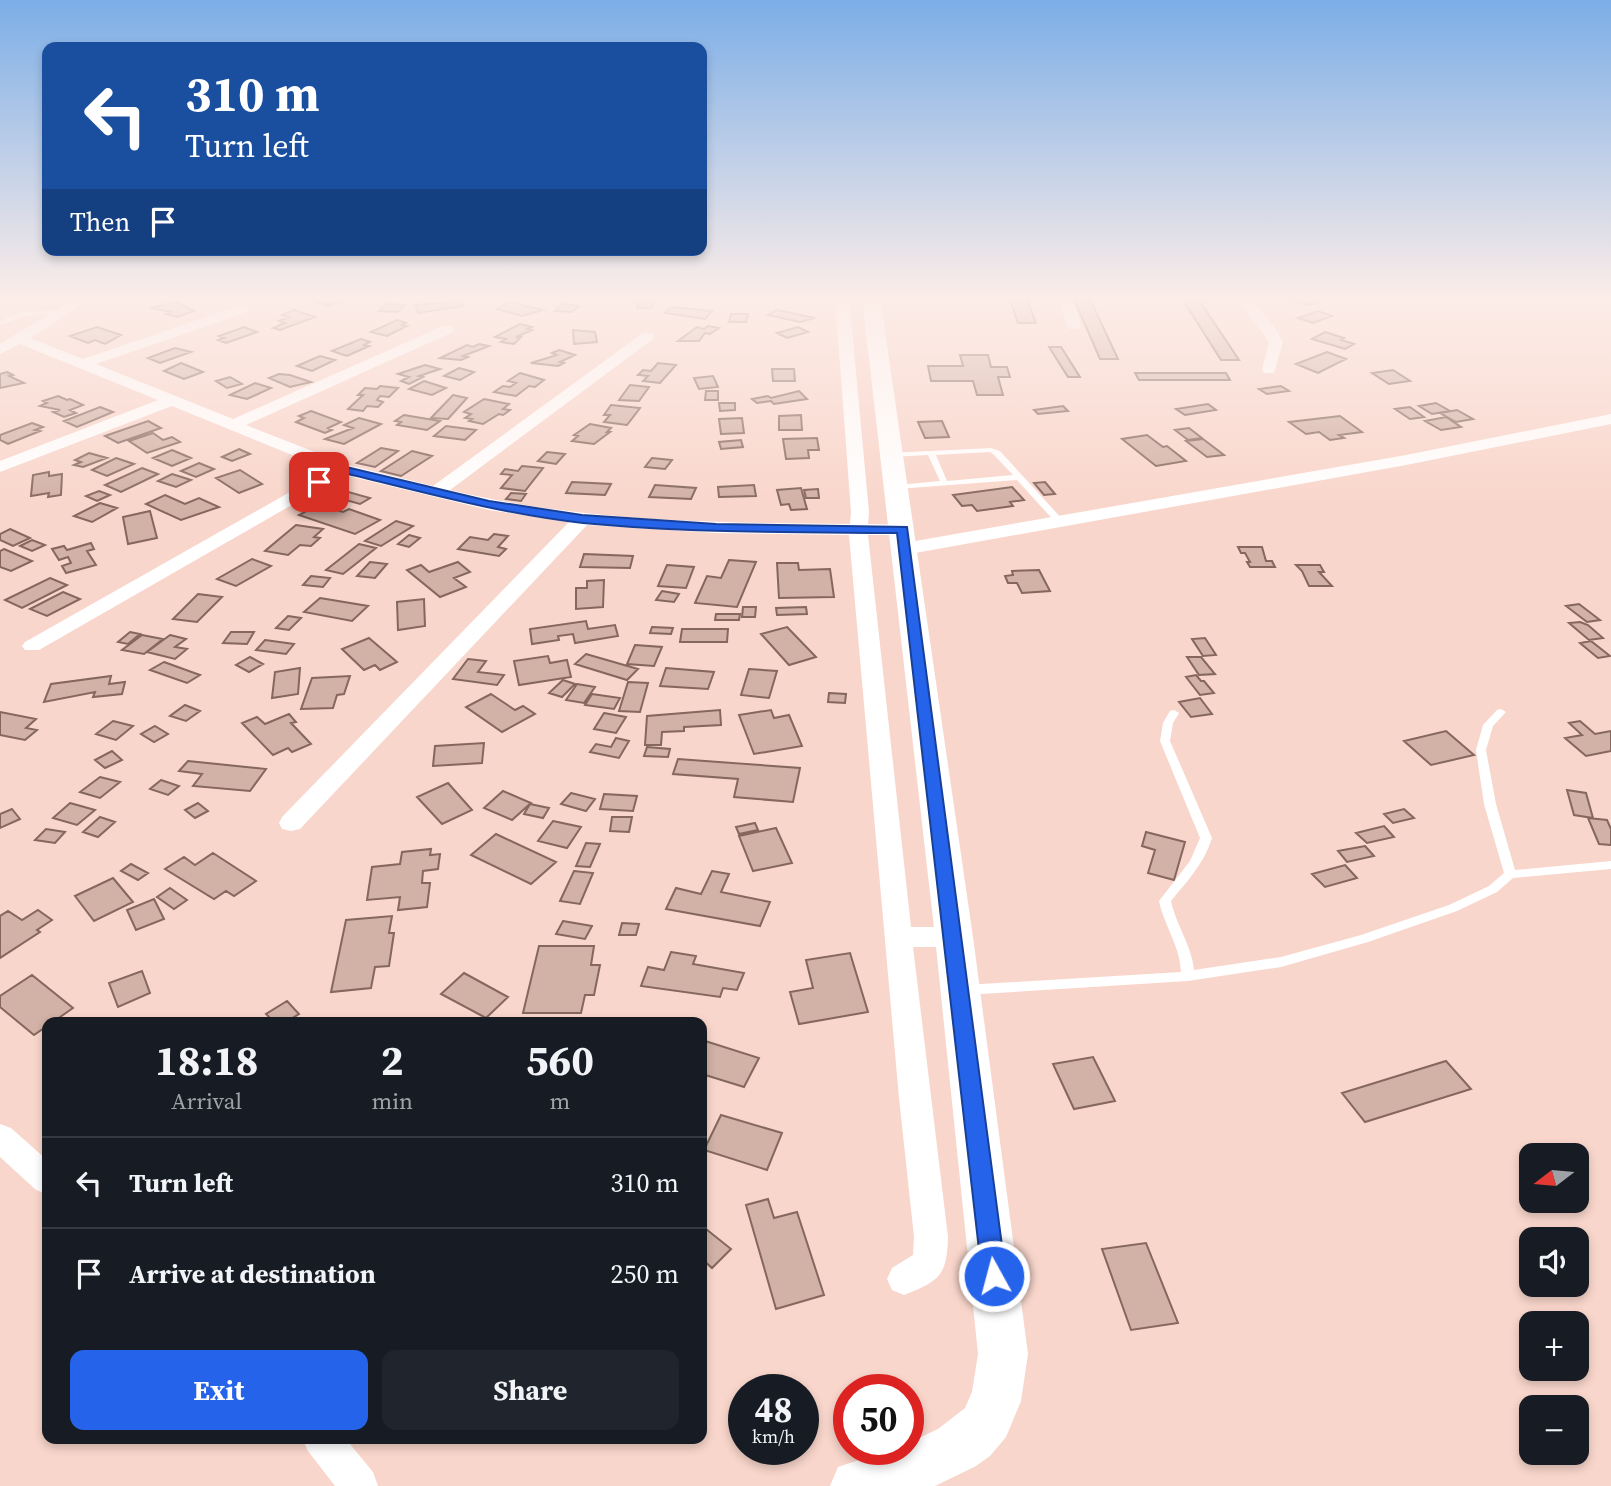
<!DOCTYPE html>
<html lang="en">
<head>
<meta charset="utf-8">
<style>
	body { margin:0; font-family:"Source Serif 4",serif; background:#20242c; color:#f1f3f6; height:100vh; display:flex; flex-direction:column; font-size:26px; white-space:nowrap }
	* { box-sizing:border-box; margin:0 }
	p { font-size:23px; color:#9ea1a6 }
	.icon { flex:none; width:38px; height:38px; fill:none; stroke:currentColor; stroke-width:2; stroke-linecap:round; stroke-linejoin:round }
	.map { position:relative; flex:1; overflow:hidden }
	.side { position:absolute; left:42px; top:1017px; width:665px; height:427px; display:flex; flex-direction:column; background:#171b24; border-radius:14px; box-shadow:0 4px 10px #0003 }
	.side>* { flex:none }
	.banner { position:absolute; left:42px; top:42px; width:665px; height:214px; border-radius:14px; box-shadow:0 4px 10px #0003; background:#1a4fa0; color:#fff; overflow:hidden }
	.needle { width:46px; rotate:254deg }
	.tools { position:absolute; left:1519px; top:1143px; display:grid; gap:14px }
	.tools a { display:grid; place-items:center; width:70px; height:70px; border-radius:14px; background:#171b24; box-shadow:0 4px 10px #0003; font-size:35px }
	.speed { position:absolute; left:728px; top:1374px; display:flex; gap:14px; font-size:35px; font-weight:700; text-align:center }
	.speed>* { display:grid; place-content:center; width:91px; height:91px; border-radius:50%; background:#171b24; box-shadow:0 4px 10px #0003; line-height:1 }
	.speed small { font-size:18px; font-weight:400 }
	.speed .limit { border:10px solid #d22; background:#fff; color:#111 }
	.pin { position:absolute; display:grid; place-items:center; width:60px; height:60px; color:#fff; margin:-30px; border-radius:14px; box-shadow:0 4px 10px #0006 }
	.me { position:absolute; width:77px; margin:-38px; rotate:353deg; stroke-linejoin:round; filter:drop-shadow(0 0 5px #0008) }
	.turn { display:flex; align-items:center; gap:24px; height:147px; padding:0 28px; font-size:32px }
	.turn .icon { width:91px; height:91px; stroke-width:2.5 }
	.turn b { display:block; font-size:49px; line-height:60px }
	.then { display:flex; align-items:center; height:66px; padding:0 28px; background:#0003; gap:14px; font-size:26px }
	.eta { display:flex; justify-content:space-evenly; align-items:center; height:119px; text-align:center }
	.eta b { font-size:42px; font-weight:700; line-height:49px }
	.action { display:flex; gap:14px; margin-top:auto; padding:14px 28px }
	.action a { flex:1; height:80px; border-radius:14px; background:#2563eb; color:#fff; font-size:28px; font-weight:700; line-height:80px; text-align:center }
	.action a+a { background:#20242c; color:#f1f3f6 }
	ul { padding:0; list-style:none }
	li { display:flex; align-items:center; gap:21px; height:91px; padding:0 28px; border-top:2px solid #363941 }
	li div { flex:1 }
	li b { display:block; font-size:26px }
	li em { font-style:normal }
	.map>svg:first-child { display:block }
	.building { fill:#d2b1a6; stroke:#85675d; stroke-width:2 }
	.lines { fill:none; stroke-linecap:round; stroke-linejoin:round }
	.lane { fill:#fff; fill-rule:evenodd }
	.street { fill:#fff; fill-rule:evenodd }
	.secondary { fill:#fff; fill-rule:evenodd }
	.route { fill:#2563eb; stroke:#184099; stroke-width:2 }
</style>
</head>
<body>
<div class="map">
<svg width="1611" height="1486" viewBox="0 0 1611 1486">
	<rect width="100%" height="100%" fill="#f9d6cb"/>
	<path class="building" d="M316 297H335L344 301 327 306 312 299Z
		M1009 297H1026L1036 323H1018Z
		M1073 297H1089L1118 359H1100Z
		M1181 297H1197L1239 360H1221Z
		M1278 297H1309L1321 301 1310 305Z
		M453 300 461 301 463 306 418 313 415 305 444 303V301Z
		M640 300H654L651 308H637Z
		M176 302 194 311 177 317 166 314 172 312 150 308Z
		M509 302 543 310 522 316 497 309Z
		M386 304 405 305 398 312 379 311Z
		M562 304 579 306 572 312 555 311Z
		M671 307 712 311 705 319 665 313Z
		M294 310 315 317 280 330 273 328 285 323 279 321 289 317 282 315Z
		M777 310 815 318 800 322 768 315Z
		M1318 311 1332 316 1313 323 1298 318Z
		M731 314H748L746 322H729Z
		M397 320 406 323 402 325 407 326 387 336 371 332Z
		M520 324 532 327 527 329 532 330 516 337H521L514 344 501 342 506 339 495 337Z
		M708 326 719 328 710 334 705 333 699 341H678L697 327 704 329Z
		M97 327 121 335 105 344 95 340 88 343 70 336Z
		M244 327 257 332 226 343 218 340 224 338 219 336Z
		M798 327 808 332 787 338 777 333Z
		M573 330 595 332 597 342 574 344Z
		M1325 332 1344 338 1341 340 1354 344 1345 349 1312 339Z
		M361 339 370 342 364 345 369 346 347 356 332 351Z
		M479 344 489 346 463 356 468 357 461 360 440 358 467 345 473 347Z
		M1049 347H1061L1080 377H1068Z
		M175 348 191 352 160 363 148 358Z
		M559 350 575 355 560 362 564 363 558 366 531 363 557 355 552 353Z
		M1327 352 1346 359 1318 373 1296 364Z
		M960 355H988L991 367H1007L1010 377H998L1003 395H977L973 381H931L928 366H963Z
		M320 356 335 360 312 371 297 366Z
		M181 363 203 372 184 379 164 371Z
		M658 363 676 365 660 383 643 381 648 376 638 375 643 370 651 371Z
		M425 365 440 369 419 376 423 377 409 384 401 381 409 377 398 374Z
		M459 368 474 372 460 380 444 376Z
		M772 369H794L795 381H773Z
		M1393 370 1410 381 1389 384 1372 373Z
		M7 372 13 375 9 376 24 383 0 388V374Z
		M520 373 544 380 535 387 529 386 516 396 494 392 503 386 510 387 516 383 508 381Z
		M1135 373H1226L1230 380H1139Z
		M279 374 290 375 311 382 290 387 269 378Z
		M713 376 718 387 699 389 694 378Z
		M230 377 242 384 227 388 216 381Z
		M424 381 446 388 432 395 409 389Z
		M255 383 271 388 247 399 230 395Z
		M630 385 649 387 639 401 619 400Z
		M380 386 398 388 389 397 380 396 377 400 383 402 378 407 367 406 363 411 348 409 363 395H358L365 388 377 389Z
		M1281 386 1289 391 1267 394 1259 389Z
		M706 391H718V400H705Z
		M799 391 807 399 774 404 771 401 757 403 752 399 768 396 771 398Z
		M453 395 467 398 448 419 431 418Z
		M58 396 67 400 70 399 83 405 70 410 76 413 64 417 53 412 60 410 40 406 47 403 43 401Z
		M484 399 509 404 503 409 510 410 503 415 499 414 483 424 469 421 472 419 465 418 471 414 464 412Z
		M719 403H735V410L720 411Z
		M1436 403 1450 411 1432 414 1419 406Z
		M1208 404 1216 410 1185 415 1176 409Z
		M611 405 640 408 627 425 604 422 610 415H604Z
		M1063 406 1068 411 1038 414 1034 410Z
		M100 407 113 412 77 427 64 421Z
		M1410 407 1424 417 1410 419 1395 409Z
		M1457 410 1473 419 1456 422 1440 413Z
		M311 411 341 422 328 428 332 430 325 433 296 422 304 418 299 416Z
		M404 415 440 421 427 430 397 425 401 422 395 421Z
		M801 415 802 430H779V416Z
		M1340 416 1362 432 1339 435 1344 438 1330 440 1319 432 1306 434 1289 422Z
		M1446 417 1461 427 1441 430 1425 421Z
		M359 418 381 424 344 444 325 439 353 428 344 425Z
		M742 418 744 433 721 434 719 419Z
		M148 421 161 428 118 443 105 436Z
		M942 421 949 437 925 438 918 422Z
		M32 423 43 427 35 430 40 431 8 444 0 440V435Z
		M590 424 611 428 607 432H610L594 444 572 441 578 436 574 435Z
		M446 426 476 430 465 440 434 436Z
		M1189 428 1202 438 1188 440 1175 430Z
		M153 433 163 440 172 437 180 442 147 453 129 441Z
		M1147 435 1163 447 1167 446 1186 461 1156 466 1122 439Z
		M817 438 819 450H808L809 458 786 459 783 439Z
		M1203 439 1224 455 1207 457 1186 441Z
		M741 440 743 447 721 449 719 442Z
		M381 448 398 451 375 467 357 463Z
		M239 449 250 454 232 461 222 457Z
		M172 450 191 458 172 466 153 458Z
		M412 451 432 456 401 476 381 471Z
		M547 452 565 454 556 464 538 461Z
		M89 453 107 458 83 467 74 465 81 462 75 460Z
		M116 458 134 464 107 476 92 470Z
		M652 458 672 460 665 469 645 467Z
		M199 463 214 469 196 477 181 471Z
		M522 466 543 468 525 491 501 488 512 475 501 474 505 469 518 471Z
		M142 468 158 474 121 492 105 485Z
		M240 470 262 484 239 493 216 478Z
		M49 472V476L62 474 61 495 48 497 49 493 31 496 33 475Z
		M172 474 191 480 176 487 158 481Z
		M572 482 611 484 605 495 566 493Z
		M1045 482 1055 494 1044 495 1034 483Z
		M655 485 696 488 691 499 649 497Z
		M754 485 756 496 719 497 718 487Z
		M1012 487 1024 500 1010 502 1013 506 977 511 972 505 962 506 953 495Z
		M801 488 807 509 791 510 789 504 781 505 777 490Z
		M818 489 819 498H806L804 490Z
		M341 490 370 498 360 504 331 496Z
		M99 491 110 495 97 501 86 496Z
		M511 493 526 494 521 501 506 499Z
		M165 495 185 504 199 498 219 507 181 520 146 504Z
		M327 500 338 503 330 508 343 512 349 509 380 520 355 534 299 515Z
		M100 503 117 508 92 522 74 516Z
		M150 511 157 538 128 544 123 517Z
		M396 521 413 526 381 546 365 541Z
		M296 525 323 529 314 537 320 538 311 546 300 545 288 555 265 551Z
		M10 529 30 538 13 546 0 540V534Z
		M494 534 508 536 498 547 506 549 499 556 458 549 470 537 488 540Z
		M409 535 420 538 409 547 398 544Z
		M32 540 45 545 32 551 20 546Z
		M91 543 94 549 87 551 96 565 66 573 62 566 71 563 68 557 59 560 52 549 64 546 67 550Z
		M359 544 376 548 343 574 326 570Z
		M1238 547H1262L1266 561H1272L1275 567H1250L1247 562H1250L1245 553H1241Z
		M4 549 32 561 11 571 0 567V551Z
		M584 554 633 556 630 568 580 567Z
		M252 559 271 566 236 586 217 579Z
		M729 560 756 562 737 607 695 603 707 576 721 578Z
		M370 562 387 564 375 578 357 576Z
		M458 562 470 572 454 578 466 587 440 597 407 570 421 565 429 572Z
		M777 563H798L799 570 830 569 834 597 779 598Z
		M667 565 694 567 686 588 658 586Z
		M1296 565H1320L1324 572H1319L1332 586H1309L1302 571Z
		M1039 570 1050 591 1022 593 1017 583H1008L1005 576 1013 575 1012 571Z
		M311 576 330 578 323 587 303 585Z
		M50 578 67 585 22 608 5 600Z
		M604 580 603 607 576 609V588H587V581Z
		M662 591 679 594 674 602 656 600Z
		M63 592 80 599 47 616 30 609Z
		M198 594 222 597 197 622 173 619Z
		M320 598 368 606 352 621 304 612Z
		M424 599 425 626 398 630 397 602Z
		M1579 604 1600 620 1587 622 1566 606Z
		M743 607H756L755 617H742Z
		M806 607 807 614 777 615 776 608Z
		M716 614H740L739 620H715Z
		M288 616 301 618 289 630 276 628Z
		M586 621 588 629 615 625 618 636 575 643 573 634 558 636 559 640 532 644 530 629Z
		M1580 622 1588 625 1603 638 1589 640 1569 623Z
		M652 627 673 628 671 634 650 633Z
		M787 627 816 657 789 665 761 634Z
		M682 629H728L727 642H680Z
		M130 632 140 634 128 644 118 642Z
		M231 632H254L247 644 223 643Z
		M142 635 163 639 144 654 122 650Z
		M170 635 186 639 175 647 187 649 175 659 147 652Z
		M369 638 397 662 380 670 375 665 364 670 342 649Z
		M1205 638 1216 655 1203 656 1192 639Z
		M265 640 294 644 286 654 256 650Z
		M1591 641 1610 656 1598 658 1580 643Z
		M635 645 662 647 654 666 627 664Z
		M586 654 638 669 627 680 575 664Z
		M548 656 550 663 567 660 571 677 519 685 514 661Z
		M250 657 263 664 249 672 236 665Z
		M1187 657H1201L1215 674 1199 675Z
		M468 659 486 661 478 672 504 675 497 685 453 679Z
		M164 662 200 675 187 683 150 670Z
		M300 668 298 694 272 698 275 672Z
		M666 668 714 672 708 689 660 686Z
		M749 669 777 671 769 698 741 695Z
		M1196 675 1201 681H1204L1214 693 1200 695 1186 677Z
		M111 676 109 684 125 682 122 694 93 697 95 692 44 702 51 684Z
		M350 676 344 694 337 695 333 708 301 709 312 678Z
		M563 680 575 684 562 697 549 693Z
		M628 682 648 683 640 712 619 711Z
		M577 684 595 687 584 703 566 700Z
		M829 693 846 694 845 703 828 702Z
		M491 694 515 710 523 706 535 714 502 732 466 707Z
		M592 694 620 698 614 709 585 705Z
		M1200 698 1212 714 1191 717 1179 702Z
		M185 705 200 711 186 721 170 716Z
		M720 710 721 725 684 727V731L662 732 661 745H645L647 716Z
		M771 710 774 718 789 715 802 746 754 754 739 715Z
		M0 712 36 719 26 728 37 730 25 740 0 735Z
		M604 713 626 717 616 733 594 729Z
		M289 714 296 722 291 723 311 744 292 752 288 748 273 755 242 723 257 717 265 724Z
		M113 721 133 726 116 740 96 734Z
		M1580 721 1595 734 1611 731V751L1586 756 1565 738 1582 735 1569 723Z
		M155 726 168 734 154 742 141 734Z
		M1446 731 1474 755 1431 765 1404 741Z
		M616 738 629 741 619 758 590 752 596 744 611 747Z
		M484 743 482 763 433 766 435 746Z
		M647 747 670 749 668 757 644 756Z
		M112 751 122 760 105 768 95 760Z
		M678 759 800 768 793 802 734 797 738 779 673 774Z
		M188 761 266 769 250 791 193 786 202 774 179 771Z
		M100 777 120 782 100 798 80 792Z
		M161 780 179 786 168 795 150 789Z
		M448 783 472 810 442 824 417 797Z
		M1567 790 1586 793 1593 818 1574 815Z
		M503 791 531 803 512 820 484 808Z
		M571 793 595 799 586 811 561 804Z
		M604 794 637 796 633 811 600 809Z
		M70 803 95 810 77 825 53 818Z
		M198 803 208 811 195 818 185 810Z
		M530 804 549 808 543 818 524 814Z
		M12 809 20 819 0 828V814Z
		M1404 809 1414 818 1393 823 1384 814Z
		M100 817 115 822 98 837 83 832Z
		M612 817H632L629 832 610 831Z
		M1588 818 1607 820 1611 829V845L1599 844Z
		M553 821 581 827 567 848 538 841Z
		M755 823 758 830 739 834 736 827Z
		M1384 826 1394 837 1367 843 1356 833Z
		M776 828 792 863 753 871 739 836Z
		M46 829 65 832 55 843 35 840Z
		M1146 832 1185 842 1174 880 1148 873 1155 850 1142 846Z
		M496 834 556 862 531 884 471 855Z
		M586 843 600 844 590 867 576 866Z
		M1365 846 1374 856 1347 862 1338 851Z
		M431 849 430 855 440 854 438 869 423 871 422 883H430L427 907 398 910 400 897 367 900 372 867 400 864 402 852Z
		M213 853 256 881 234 896 226 891 214 899 165 869 184 857 195 865Z
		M131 864 148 873 138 880 121 871Z
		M1345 865 1357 878 1325 887 1312 874Z
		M574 871 593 873 580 904 560 901Z
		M712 871 729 874 721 892 770 902 760 926 666 909 676 888 701 894Z
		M113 878 133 902 94 921 75 896Z
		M170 888 187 900 174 909 157 897Z
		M154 899 164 919 136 930 127 910Z
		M38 910 52 920 37 930 40 932 0 958V916L8 911 22 920Z
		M392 916 389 933H394L389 966 375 967 371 988 331 992 346 920Z
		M563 921 592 926 585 939 556 934Z
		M622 923 639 924 636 935H619Z
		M539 946H594L591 965H600L594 995H585L581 1013H523Z
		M671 952 696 956 693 964 744 973 737 990 723 988 720 997 641 986 648 967 664 970Z
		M850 953 868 1012 799 1024 790 992 813 988 806 960Z
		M142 971 150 993 118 1007 109 983Z
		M464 973 508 997 486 1018 441 994Z
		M32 975 73 1008 53 1022H47V1026L34 1035 0 1007V996Z
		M287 1001 299 1014 286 1022H274L266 1014Z
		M702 1040 759 1058 744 1087 702 1074Z
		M1093 1057 1115 1101 1074 1109 1053 1064Z
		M1446 1061 1471 1089 1365 1122 1342 1093Z
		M721 1115 782 1133 767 1170 704 1150Z
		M768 1199 774 1218 797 1212 824 1295 776 1309 746 1205Z
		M706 1229 731 1249 712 1268 702 1259V1233Z
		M1146 1243 1178 1323 1131 1330 1102 1249Z"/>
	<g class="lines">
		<path class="lane" d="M59 310 61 311V313L25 316 0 325V321L24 312Z
			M991 448 1000 451 1063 520V524H1057L1017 480 897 489 893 487 897 485 940 481 928 455 892 457H889V453ZM990 452 994 455 1013 475 947 481 936 455Z
			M1501 709 1506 712 1493 726 1486 750 1496 804 1515 870 1611 861V869L1513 878 1497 892 1457 911 1368 942 1281 967 1188 981 965 995 960 993 959 990 960 987 965 985 1181 972C1180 946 1164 925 1159 901L1190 861 1200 838 1160 741 1163 723 1170 711 1174 710 1179 713 1173 723 1170 741 1212 838C1204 864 1187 881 1171 901 1176 925 1192 946 1194 970L1281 957 1361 935 1449 905 1489 886 1504 873 1484 804 1476 750 1483 725 1497 710Z"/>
		<path class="street" d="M78 297H94L30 338 83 359 238 306H248V312L96 364 233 419 443 326H453V332L246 425 348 465 433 486 643 333H653V339L450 490C581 522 716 523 850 524L851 512 835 297H849L869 512 868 524 903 525 912 530 903 535H868L911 927H954L964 930 967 937 964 944 954 947H913L948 1237C947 1275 940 1281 904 1295L892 1290 887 1279 892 1268 913 1255 914 1237 899 1098 849 535 716 533 587 525 300 829 291 831 282 829 279 823 282 817 569 522 489 510 344 475 39 650H25L22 646 25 642 329 470 172 406 0 472V461L158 400 20 344 0 354V344Z
			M1058 297H1072L1081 326 1079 329H1069L1067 326Z
			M1236 297H1249L1274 326 1283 342 1274 373H1264L1262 370 1269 342Z
			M1611 414V424L1406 465 904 555 895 549 904 543 1406 455Z
			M0 1124 11 1128 47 1160V1194L36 1190 0 1157Z
			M302 1438H345L373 1472 378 1486H335L308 1451Z"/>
		<path class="secondary" d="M862 297H880L973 937 1028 1354 1021 1401 1006 1437 990 1456 976 1466 935 1486H830L838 1467 891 1449H908V1443L938 1429 965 1408 972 1392 978 1354 935 937Z"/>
	</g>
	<linearGradient id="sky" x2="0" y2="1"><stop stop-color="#7caee7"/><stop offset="0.59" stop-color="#fcede8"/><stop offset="1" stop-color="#fcede8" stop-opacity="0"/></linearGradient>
	<rect width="1611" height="505" fill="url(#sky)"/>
	<path class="route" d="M342 466 489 501 582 515 716 524 907 527 1006 1276 1003 1284 994 1287 986 1284 982 1276 897 533C792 532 687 533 583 523 502 514 423 492 344 473L323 484 313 482Z"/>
</svg>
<div class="tools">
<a><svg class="needle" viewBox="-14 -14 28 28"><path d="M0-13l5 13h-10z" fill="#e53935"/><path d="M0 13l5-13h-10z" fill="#9ea1a6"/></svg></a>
<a><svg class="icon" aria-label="sound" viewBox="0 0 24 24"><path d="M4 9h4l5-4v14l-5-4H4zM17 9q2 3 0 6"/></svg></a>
<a>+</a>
<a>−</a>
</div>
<div class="speed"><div>48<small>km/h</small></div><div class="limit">50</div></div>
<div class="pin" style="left:319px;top:482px;background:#d93025"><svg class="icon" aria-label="arrive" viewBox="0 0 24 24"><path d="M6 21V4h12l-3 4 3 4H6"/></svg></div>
<svg class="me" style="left:994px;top:1276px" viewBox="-20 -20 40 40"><circle r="17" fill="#2563eb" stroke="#fff" stroke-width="3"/><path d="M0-11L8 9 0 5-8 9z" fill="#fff"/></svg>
<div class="banner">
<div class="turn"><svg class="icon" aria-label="left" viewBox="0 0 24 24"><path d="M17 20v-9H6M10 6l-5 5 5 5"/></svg><div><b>310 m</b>Turn left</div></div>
<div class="then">Then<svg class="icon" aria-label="arrive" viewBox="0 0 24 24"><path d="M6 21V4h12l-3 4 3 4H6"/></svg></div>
</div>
<section class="side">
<div class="eta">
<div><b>18:18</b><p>Arrival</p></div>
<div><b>2</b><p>min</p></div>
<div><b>560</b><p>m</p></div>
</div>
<ul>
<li><svg class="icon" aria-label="left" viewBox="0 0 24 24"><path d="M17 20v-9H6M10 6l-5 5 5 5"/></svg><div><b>Turn left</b></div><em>310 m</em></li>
<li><svg class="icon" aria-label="arrive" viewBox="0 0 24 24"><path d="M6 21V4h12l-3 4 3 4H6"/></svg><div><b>Arrive at destination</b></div><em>250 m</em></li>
</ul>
<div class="action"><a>Exit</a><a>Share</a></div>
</section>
</div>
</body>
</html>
